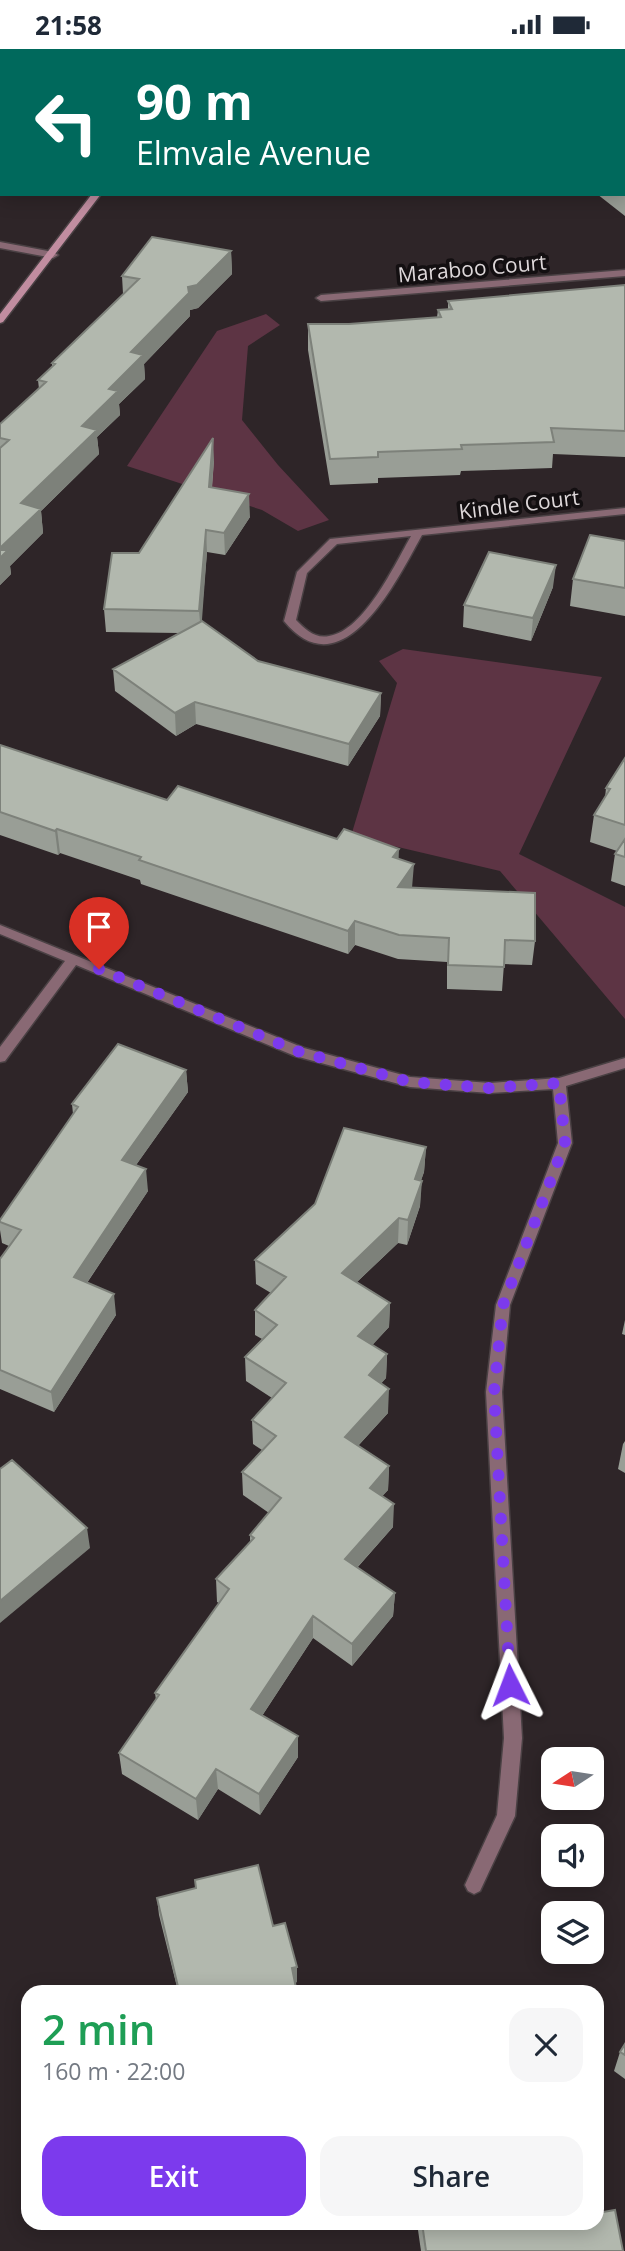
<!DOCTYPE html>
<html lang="en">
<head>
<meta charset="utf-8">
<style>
	body { margin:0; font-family:"Open Sans",sans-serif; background:#f6f6f7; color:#1f2937; height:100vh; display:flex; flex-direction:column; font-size:26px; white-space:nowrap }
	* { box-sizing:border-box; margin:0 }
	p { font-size:23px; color:#747a83 }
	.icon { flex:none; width:38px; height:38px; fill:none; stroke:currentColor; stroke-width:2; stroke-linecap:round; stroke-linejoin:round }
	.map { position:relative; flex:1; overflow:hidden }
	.details { position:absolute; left:21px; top:1936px; width:583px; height:245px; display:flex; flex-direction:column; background:#fff; border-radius:21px; box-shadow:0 4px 18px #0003 }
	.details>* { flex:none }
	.hud { position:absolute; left:0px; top:0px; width:626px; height:147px; box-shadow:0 4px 18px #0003; background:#00695c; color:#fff; overflow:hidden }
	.needle { width:46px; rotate:258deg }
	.buttons { position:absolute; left:541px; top:1698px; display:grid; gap:14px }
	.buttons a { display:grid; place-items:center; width:63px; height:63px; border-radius:14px; background:#fff; box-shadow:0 4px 18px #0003; font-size:35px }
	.pin { position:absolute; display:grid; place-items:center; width:60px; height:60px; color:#fff; margin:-72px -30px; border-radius:50% 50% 50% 0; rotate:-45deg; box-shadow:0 0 7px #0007 }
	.pin .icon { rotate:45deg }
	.me { position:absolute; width:77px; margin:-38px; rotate:357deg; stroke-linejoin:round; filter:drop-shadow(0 0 5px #0008) }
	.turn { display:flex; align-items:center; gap:24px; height:147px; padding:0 21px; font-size:32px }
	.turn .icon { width:91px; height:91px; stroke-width:2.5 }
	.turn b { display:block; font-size:49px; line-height:60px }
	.round { display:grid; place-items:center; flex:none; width:74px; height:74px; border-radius:21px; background:#f6f6f7 }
	.overview { display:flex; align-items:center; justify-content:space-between; height:119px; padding:0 21px }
	h1 { font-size:42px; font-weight:600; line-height:52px; color:#1e9e55 }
	.action { display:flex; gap:14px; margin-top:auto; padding:14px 21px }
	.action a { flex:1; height:80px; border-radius:21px; background:#7c3aed; color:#fff; font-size:28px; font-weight:600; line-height:80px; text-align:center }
	.action a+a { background:#f6f6f7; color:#1f2937 }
	.status { display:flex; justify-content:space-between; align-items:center; height:49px; padding:0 35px; background:#fff; direction:ltr }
	.status svg { height:19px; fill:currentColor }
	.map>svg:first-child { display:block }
	.green { fill:#5d3444 }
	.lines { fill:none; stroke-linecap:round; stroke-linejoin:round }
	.lane-casing { stroke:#4a4144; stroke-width:3 }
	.street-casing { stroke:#4a4144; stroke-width:3 }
	.secondary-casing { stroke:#4a4144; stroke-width:3 }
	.lane { fill:#896974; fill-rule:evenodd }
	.street { fill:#896974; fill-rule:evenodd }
	.secondary { fill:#c18da0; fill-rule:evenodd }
	.wall { fill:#999e96 }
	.shaded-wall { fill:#7d817a }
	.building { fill:#b2b8ae; stroke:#7d817a; stroke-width:2 }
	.route { stroke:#7c3aed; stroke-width:12; stroke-dasharray:0 21.6 }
	.labels { text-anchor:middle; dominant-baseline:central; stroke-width:7; stroke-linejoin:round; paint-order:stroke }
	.far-street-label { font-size:21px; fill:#ddd7d9; stroke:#130f11 }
</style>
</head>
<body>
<div class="status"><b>21:58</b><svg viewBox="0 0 49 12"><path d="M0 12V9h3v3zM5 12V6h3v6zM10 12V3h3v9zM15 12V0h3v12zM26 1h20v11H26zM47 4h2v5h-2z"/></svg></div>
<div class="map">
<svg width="625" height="2202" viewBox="0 0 625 2202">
	<rect width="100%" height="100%" fill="#2e2528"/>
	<path class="green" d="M266 265 280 276 248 297 242 371 278 416 329 471 298 482 262 461 127 417 217 282Z
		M403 600 602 628 519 805 625 858V970L500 822 351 787 397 634 379 612Z"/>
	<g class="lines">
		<g class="lane-casing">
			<path id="lane" d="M197 0H207L209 2H198Z"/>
		</g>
		<g class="street-casing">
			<path id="street" d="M0 193 53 203 58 206 53 209 0 199Z
				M625 221V227L321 252 316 249 321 246Z
				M625 459V465L422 486C398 529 343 644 284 572L297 523 330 490ZM411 487C395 515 364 582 329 587 315 590 305 580 296 571L307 524 337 495Z
				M0 876 304 999 410 1028 490 1034 559 1029 625 1009V1019L566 1037 572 1094 510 1256 502 1343 522 1689 515 1767 480 1842 474 1845 468 1842 465 1836 497 1766 504 1689 486 1343 496 1256 558 1094 553 1040 490 1044 410 1038 295 1007 76 916 5 1012 0 1013V998L65 912 0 885Z"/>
		</g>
		<g class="secondary-casing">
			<path id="secondary" d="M0 19H2V23H0Z
				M0 46 2 47V52H0Z
				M92 145H101L3 273 0 274V265Z"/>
		</g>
		<use href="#lane" class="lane"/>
		<use href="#street" class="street"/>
		<use href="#secondary" class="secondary"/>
	</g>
	<path class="wall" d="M625 112V167L597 145H625Z
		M231 202 232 225 198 259 190 261V267L144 315 145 330 119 355 120 366 97 388 99 405 41 462 43 484 10 517 11 525 0 536V375L39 340 38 331 52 318V314L123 245 122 227Z
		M625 236V408L553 405 552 419 461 422 460 426 378 429V434L330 436 308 301V275H349L437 268 438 261 448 260V252Z
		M214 411 212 439 250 468 225 506 207 503 201 572 258 612 381 644 380 667 348 717 196 675 176 687 115 642 113 620 179 584 106 583 104 560 139 504Z
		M625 492V567L570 557 573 530Z
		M553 538 531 592 463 578 464 556Z
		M0 696 167 751 399 810 412 839 535 892 532 916 504 915 502 942 447 940V913L398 910 355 896 348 905 141 835 140 831 60 804 58 806 0 786Z
		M625 709V837L611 832 615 805 617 802 590 793 594 766 605 749 606 739Z
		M186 1021 188 1043 136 1116 148 1142 87 1234 116 1266 54 1363 0 1340V1210L9 1197 2 1194 0 1181V1171L73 1065 72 1055Z
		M426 1098 424 1123 421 1131 420 1157 407 1196 398 1194 357 1233 390 1254 389 1278 372 1296 387 1305 386 1329 381 1334 388 1364 358 1397 389 1417 388 1441 382 1447 393 1478 357 1519 395 1544 393 1567 352 1617 313 1589 262 1667 298 1687V1708L260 1766 218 1740 198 1771 122 1725 119 1704 156 1651 155 1644 219 1554 217 1553 216 1530 250 1493V1486L269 1464 243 1446 242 1423 262 1401 253 1395 252 1371 272 1349 246 1332 245 1308 262 1290 255 1286V1261L271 1244 256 1235 255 1211Z
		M625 1271V1286L622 1285Z
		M625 1392V1424L618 1420 623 1395Z
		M195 1831 273 1877 297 1918V1933L295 1934 296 1942H178L159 1866 157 1849 196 1839Z
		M625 1995V2030L614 2022 620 2003Z
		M417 2174H597L623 2202H421Z"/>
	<path class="shaded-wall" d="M231 202 232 225 198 259 190 261V267L144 315 145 330 119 355 120 366 97 388 99 405 41 462 43 484 10 517 11 525 0 536V499L21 454 82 377 109 340 131 303 188 238Z
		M213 389 214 411 210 460 209 438Z
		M249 445 250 468 225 506 224 484Z
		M206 481 207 503 201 584 199 562Z
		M556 516 553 538 531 592 533 569Z
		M381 644 380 667 348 717 349 695Z
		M195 653 196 675 176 687 175 664Z
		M57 780 60 804 58 806 55 782Z
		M399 800 398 824 393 808Z
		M414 815 412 839 398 838Z
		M355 872V896L348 905V882Z
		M186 1021 188 1043 124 1133 122 1111Z
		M426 1098 424 1123 413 1155 415 1130Z
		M146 1120 148 1142 76 1250 74 1228Z
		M422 1132 420 1157 407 1196 408 1171Z
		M399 1169 398 1194 341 1248 342 1224Z
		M114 1245 116 1266 54 1363 51 1343Z
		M390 1254 389 1278 358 1312V1287Z
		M387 1305 386 1329 368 1350 369 1326Z
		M389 1340 388 1364 344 1412 345 1388Z
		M389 1417 388 1441 369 1462 370 1439Z
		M394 1455 393 1478 344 1533 345 1510Z
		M87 1479 90 1499 0 1574V1552Z
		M395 1544 393 1567 352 1617V1595Z
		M313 1567V1589L252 1682 251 1660Z
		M298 1687V1708L260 1766 259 1745Z
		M216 1720 218 1740 198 1771 196 1750Z
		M297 1918V1933L292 1934V1919Z
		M296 1939V1942H282Z"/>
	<path class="building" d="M152 188 231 202 197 236 188 238 189 244 131 303 143 306 109 340 118 342 82 377 97 381 21 454 41 460 0 499V399L9 391 0 389V375L46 333 38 331 55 315 52 314 139 230 122 227Z
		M625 236V382L551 379 554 393 461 396 462 400 378 403V408L330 410 308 275H349L441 268 438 261 452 260 448 252Z
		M213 389 209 438 249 445 224 484 206 481 199 562 104 560 112 504H139Z
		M590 486 625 492V539L573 530Z
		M0 501H8L0 509Z
		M489 503 556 516 533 569 464 556Z
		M202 572 258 612 381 644 349 695 195 653 175 664 113 620Z
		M0 696 167 751 178 737 337 790 344 780 399 800 393 808 414 815 398 838 535 844V892L505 891 504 918 448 916 449 889 399 886 355 872 348 882 139 811 141 808 57 780 55 782 0 763Z
		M625 709V776L594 766 610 740 606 739Z
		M625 790V808L615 805Z
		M118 995 186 1021 122 1111 146 1120 74 1228 114 1245 51 1343 0 1321V1210L21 1181 0 1173V1171L78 1058 72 1055Z
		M344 1079 426 1098 415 1130 422 1132 408 1171 399 1169 342 1224 390 1254 358 1287 387 1305 369 1326 389 1340 345 1388 389 1417 370 1439 394 1455 345 1510 395 1544 352 1595 313 1567 251 1660 298 1687 259 1745 216 1720 196 1750 119 1704 159 1646 155 1644 229 1540 216 1530 254 1489 250 1486 281 1449 242 1423 276 1387 252 1371 286 1334 245 1308 277 1276 255 1261 286 1228 255 1211 315 1155Z
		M12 1411 87 1479 0 1552V1420Z
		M258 1816 273 1877 285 1874 297 1918 292 1919 296 1939 282 1942H179L157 1849 196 1839 195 1831Z
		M625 1995V2006L620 2003Z
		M615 2161 623 2202H426L422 2174H597V2164Z"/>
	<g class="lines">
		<path class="route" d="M99 920 300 1003 410 1033 490 1039 559 1034 565 1094 503 1256 494 1343 510 1636"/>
	</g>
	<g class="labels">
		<g class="far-street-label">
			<text transform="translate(472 219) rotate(-5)">Maraboo Court</text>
			<text transform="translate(519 455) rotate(-7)">Kindle Court</text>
		</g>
	</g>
</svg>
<div class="buttons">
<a><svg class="needle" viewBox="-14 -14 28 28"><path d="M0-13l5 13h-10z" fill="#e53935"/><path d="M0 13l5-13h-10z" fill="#747a83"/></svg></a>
<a><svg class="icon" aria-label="sound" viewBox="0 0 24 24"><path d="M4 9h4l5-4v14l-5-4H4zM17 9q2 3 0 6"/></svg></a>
<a><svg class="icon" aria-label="layers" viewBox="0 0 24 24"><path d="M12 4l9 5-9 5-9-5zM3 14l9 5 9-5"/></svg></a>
</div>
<div class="pin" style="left:99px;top:920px;background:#d93025"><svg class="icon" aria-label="arrive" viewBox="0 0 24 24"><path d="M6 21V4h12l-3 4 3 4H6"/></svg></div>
<svg class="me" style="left:510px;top:1636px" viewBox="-20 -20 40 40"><path d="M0-17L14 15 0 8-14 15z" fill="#7c3aed" stroke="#fff" stroke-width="4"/></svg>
<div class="hud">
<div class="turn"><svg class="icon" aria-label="left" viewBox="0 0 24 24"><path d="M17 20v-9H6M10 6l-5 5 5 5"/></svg><div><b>90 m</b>Elmvale Avenue</div></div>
</div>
<section class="details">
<div class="overview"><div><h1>2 min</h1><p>160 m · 22:00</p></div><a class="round"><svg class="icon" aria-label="close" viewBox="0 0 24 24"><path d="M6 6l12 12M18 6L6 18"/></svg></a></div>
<div class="action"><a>Exit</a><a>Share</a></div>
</section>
</div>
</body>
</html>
